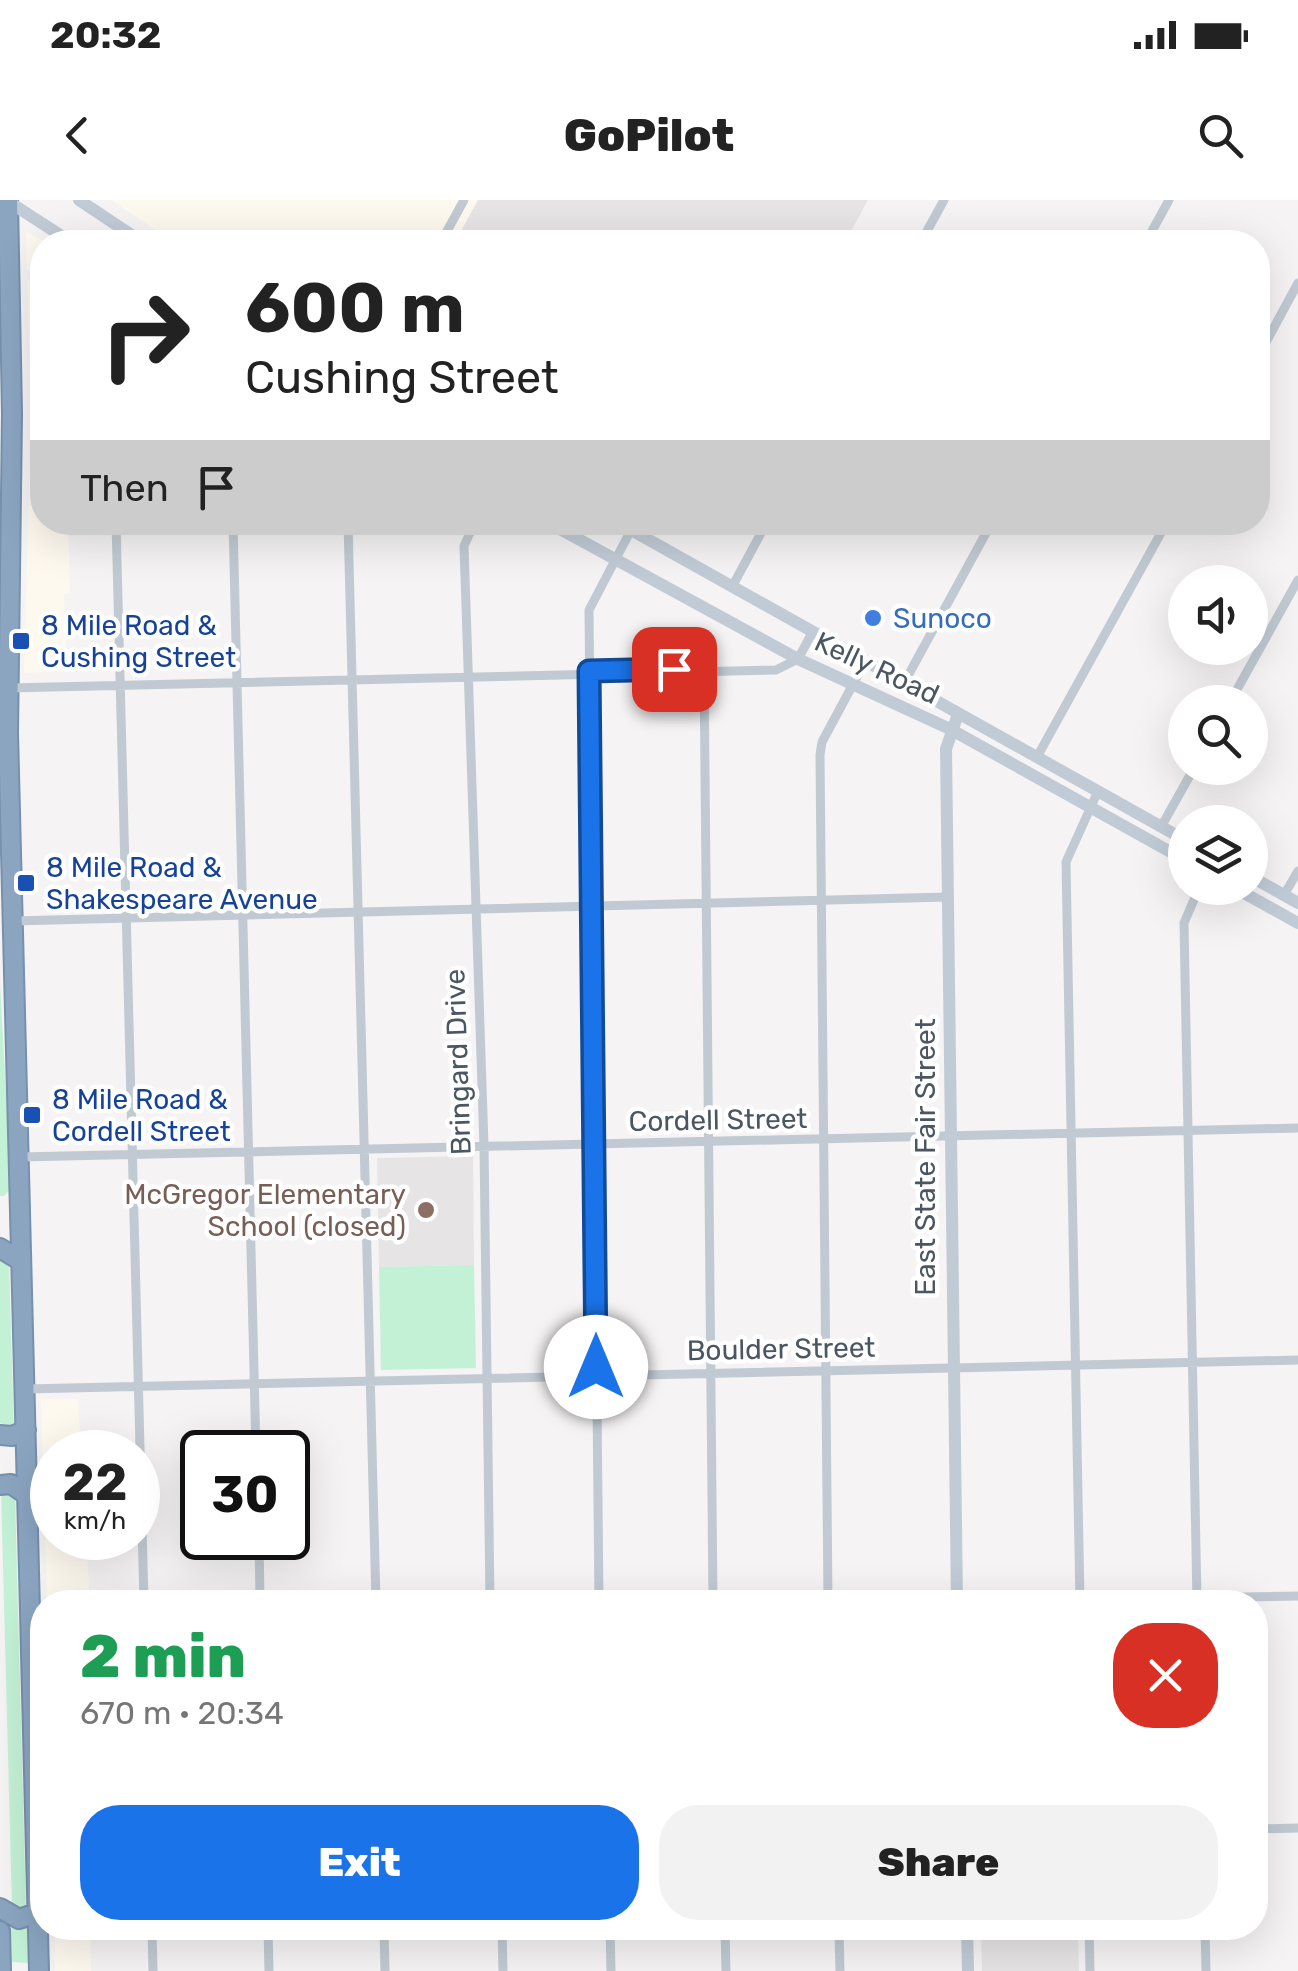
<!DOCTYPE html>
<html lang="en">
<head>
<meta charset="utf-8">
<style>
	body { margin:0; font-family:Rubik,sans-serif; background:#f2f2f2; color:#222; height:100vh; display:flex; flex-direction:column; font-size:38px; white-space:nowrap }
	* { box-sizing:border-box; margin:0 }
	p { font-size:32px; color:#767676 }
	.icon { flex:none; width:55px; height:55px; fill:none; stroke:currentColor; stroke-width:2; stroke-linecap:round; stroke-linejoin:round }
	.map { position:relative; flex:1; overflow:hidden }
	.drawer { position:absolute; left:30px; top:1390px; width:1238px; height:350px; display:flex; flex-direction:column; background:#fff; border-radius:40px; box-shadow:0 10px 40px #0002 }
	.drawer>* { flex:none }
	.banner { position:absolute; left:30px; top:30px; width:1240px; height:305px; border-radius:40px; box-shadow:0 10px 40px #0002; background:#fff; color:#222; overflow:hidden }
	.buttons { position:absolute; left:1168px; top:365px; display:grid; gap:20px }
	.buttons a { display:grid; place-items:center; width:100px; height:100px; border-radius:50%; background:#fff; box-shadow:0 10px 40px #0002; font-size:50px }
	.speed { position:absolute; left:30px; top:1230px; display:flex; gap:20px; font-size:50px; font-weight:700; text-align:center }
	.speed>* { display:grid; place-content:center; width:130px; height:130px; border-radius:50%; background:#fff; box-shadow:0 10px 40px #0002; line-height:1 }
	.speed small { font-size:25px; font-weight:400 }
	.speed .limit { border:5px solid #111; border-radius:15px; background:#fff; color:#111 }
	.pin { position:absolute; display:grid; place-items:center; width:85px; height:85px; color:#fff; margin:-42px; border-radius:20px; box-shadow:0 5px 15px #0006 }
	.me { position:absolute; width:110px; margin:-55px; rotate:0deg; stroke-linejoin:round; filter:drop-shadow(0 0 8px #0008) }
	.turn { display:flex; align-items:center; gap:35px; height:210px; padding:0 50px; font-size:45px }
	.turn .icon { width:130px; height:130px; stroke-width:2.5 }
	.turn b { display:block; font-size:70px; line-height:85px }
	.then { display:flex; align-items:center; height:95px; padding:0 50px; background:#0003; gap:20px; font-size:38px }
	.round { display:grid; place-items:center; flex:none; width:105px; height:105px; border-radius:40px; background:#f2f2f2 }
	.overview { display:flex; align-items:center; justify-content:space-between; height:170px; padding:0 50px }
	h1 { font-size:60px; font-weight:800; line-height:75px; color:#1e9e55 }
	.cta { display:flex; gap:20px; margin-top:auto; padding:20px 50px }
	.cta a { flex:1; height:115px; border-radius:40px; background:#1a73e8; color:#fff; font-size:40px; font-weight:800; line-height:115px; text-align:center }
	.cta a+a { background:#f2f2f2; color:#222 }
	.status { display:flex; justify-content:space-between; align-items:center; height:70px; padding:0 50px; background:#fff; direction:ltr }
	.status svg { height:28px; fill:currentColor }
	header { display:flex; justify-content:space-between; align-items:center; height:130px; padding:0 50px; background:#fff; font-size:45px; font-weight:800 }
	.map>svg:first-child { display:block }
	.commercial { fill:#fdf9ef }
	.education { fill:#e6e4e5 }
	.green { fill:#c3f1d5 }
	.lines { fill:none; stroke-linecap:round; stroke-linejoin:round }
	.highway-casing { stroke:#7690ad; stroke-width:22 }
	.street { stroke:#c1cad2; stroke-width:9 }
	.secondary { stroke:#c1cbd6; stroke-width:12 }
	.highway { stroke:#8ba5c1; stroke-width:18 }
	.route-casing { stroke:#114b97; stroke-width:25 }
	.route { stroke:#1a73e8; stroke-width:18 }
	.shop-dot { fill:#3f7fe0; stroke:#fff; stroke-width:4 }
	.transit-dot { fill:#1a4fb4; stroke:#fff; stroke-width:4 }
	.education-dot { fill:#8d6e63; stroke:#fff; stroke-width:4 }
	.labels { text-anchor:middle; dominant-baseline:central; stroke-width:9; stroke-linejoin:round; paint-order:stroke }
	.shop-label { font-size:28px; fill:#366cbe; stroke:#fff; text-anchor:start }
	.transit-label { font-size:28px; fill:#164399; stroke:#fff; text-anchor:start }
	.street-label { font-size:28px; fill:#4a5661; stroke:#fff }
	.education-label { font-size:28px; fill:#785e54; stroke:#fff; text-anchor:end }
</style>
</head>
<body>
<div class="status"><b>20:32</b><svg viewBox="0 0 49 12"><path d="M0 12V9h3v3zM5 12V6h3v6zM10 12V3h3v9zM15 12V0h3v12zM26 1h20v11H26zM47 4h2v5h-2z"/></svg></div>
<header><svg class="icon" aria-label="back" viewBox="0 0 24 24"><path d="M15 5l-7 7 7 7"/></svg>GoPilot<svg class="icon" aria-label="search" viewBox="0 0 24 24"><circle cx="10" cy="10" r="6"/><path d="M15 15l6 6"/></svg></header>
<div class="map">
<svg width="1298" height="1771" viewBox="0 0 1298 1771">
	<rect width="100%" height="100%" fill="#f5f3f3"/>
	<path class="commercial" d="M111 0H478L455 42H174Z
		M26 31 45 42 42 80 27 69Z
		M27 79 42 89V322L68 323 70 393 64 394 67 471 24 473 31 218Z
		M41 1199H78L81 1252H52V1338H86L90 1402H47Z
		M55 1728H90L91 1771H55Z"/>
	<path class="education" d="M478 0H868L845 42H455Z
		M473 956 474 1065 379 1067 377 958Z
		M981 1728H1078L1079 1771H982Z"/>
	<path class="green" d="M0 783 11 988 4 996H0Z
		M0 1055 9 1062 14 1229 0 1223Z
		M474 1065 476 1168 381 1170 379 1067Z
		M1 1291 15 1297 26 1712 12 1707Z
		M9 1724 28 1725 29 1763 10 1762Z"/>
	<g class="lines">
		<g class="highway-casing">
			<path id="highway" d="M8 0 12 214 8 533 39 1771
				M0 1048 21 1061
				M0 1235 12 1236 26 1230
				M0 1285 11 1284 27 1295
				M0 1708 19 1719 37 1713
				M0 1731 1 1771"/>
		</g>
		<path class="street" d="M441 42 464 0
			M921 42 944 0
			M1146 42 1169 0
			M1258 157 1298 83
			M116 322 144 1402
			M233 322 256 1252
			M348 322 376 1402
			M475 322 464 346 484 946 490 1402
			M732 387 767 322
			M704 468 713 1402
			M904 483 992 322
			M8 488 776 470 798 459 812 433
			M1230 502 1298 380
			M1037 557 1167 322
			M1161 627 1194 568
			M1284 695 1298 671
			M13 721 948 697
			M19 957 1298 928
			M25 1189 1298 1160
			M259 1338 260 1402
			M599 1402 589 410 631 330
			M828 1402 820 555 822 542 865 462
			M946 1402 1298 1396
			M1080 1402 1066 662 1098 591
			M1197 1402 1184 723 1199 688
			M1255 1629 1298 1628
			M152 1728 153 1771
			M268 1728 269 1771
			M384 1728 385 1771
			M502 1728 503 1771
			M610 1728 611 1771
			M725 1728 726 1771
			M839 1728 840 1771
			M1089 1728 1090 1771
			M1205 1728 1206 1771"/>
		<path class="secondary" d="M6 0 71 42
			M79 0 142 42
			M547 322 798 459 950 529 1185 660
			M617 322 1185 640
			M1250 676 1298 703
			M1235 688 1298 723
			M957 1402 946 549 958 514
			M967 1728 968 1771"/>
		<use href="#highway" class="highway"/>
	</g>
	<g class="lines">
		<g class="route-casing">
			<path id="route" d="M596 1167 589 471 674 469"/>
		</g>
		<use href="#route" class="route"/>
	</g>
	<circle class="shop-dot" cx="873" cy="418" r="10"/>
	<g class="transit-dot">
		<rect x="11" y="431" width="20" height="20" rx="5"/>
		<rect x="16" y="673" width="20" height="20" rx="5"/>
		<rect x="22" y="905" width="20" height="20" rx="5"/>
	</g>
	<circle class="education-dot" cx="426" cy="1010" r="10"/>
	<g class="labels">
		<g class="shop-label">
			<text x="893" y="418">Sunoco</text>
		</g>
		<g class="transit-label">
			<text x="41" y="425">8 Mile Road &amp;<tspan x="41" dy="32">Cushing Street</tspan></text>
			<text x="46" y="667">8 Mile Road &amp;<tspan x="46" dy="32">Shakespeare Avenue</tspan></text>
			<text x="52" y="899">8 Mile Road &amp;<tspan x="52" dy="32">Cordell Street</tspan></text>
		</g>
		<g class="street-label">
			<text transform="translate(877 468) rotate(25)">Kelly Road</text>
			<text transform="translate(458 862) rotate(-92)">Bringard Drive</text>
			<text transform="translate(718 920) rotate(-1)">Cordell Street</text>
			<text transform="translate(925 957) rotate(-90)">East State Fair Street</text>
			<text transform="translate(781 1149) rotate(-1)">Boulder Street</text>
		</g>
		<g class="education-label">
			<text x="406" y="994">McGregor Elementary<tspan x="406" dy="32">School (closed)</tspan></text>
		</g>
	</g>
</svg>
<div class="buttons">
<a><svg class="icon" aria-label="sound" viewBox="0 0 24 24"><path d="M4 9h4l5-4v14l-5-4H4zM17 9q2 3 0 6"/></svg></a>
<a><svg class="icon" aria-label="search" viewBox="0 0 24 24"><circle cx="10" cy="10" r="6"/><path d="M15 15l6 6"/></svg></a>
<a><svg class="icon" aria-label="layers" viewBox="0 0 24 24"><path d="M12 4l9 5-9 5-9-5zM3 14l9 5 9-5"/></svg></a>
</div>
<div class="speed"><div>22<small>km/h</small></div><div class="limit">30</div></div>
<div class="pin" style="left:674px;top:469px;background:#d93025"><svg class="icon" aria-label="arrive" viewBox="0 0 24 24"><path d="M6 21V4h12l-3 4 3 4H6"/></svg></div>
<svg class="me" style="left:596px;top:1167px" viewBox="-20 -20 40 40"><circle r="19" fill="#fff"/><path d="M0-13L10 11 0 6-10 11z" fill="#1a73e8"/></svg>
<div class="banner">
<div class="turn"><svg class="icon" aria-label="right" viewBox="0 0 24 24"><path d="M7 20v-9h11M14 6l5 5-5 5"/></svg><div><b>600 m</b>Cushing Street</div></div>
<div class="then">Then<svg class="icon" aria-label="arrive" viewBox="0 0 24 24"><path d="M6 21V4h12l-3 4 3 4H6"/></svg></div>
</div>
<section class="drawer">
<div class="overview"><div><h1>2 min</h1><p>670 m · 20:34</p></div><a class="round" style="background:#d93025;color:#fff"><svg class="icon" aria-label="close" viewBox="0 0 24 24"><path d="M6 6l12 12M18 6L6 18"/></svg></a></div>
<div class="cta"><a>Exit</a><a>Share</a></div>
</section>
</div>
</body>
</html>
